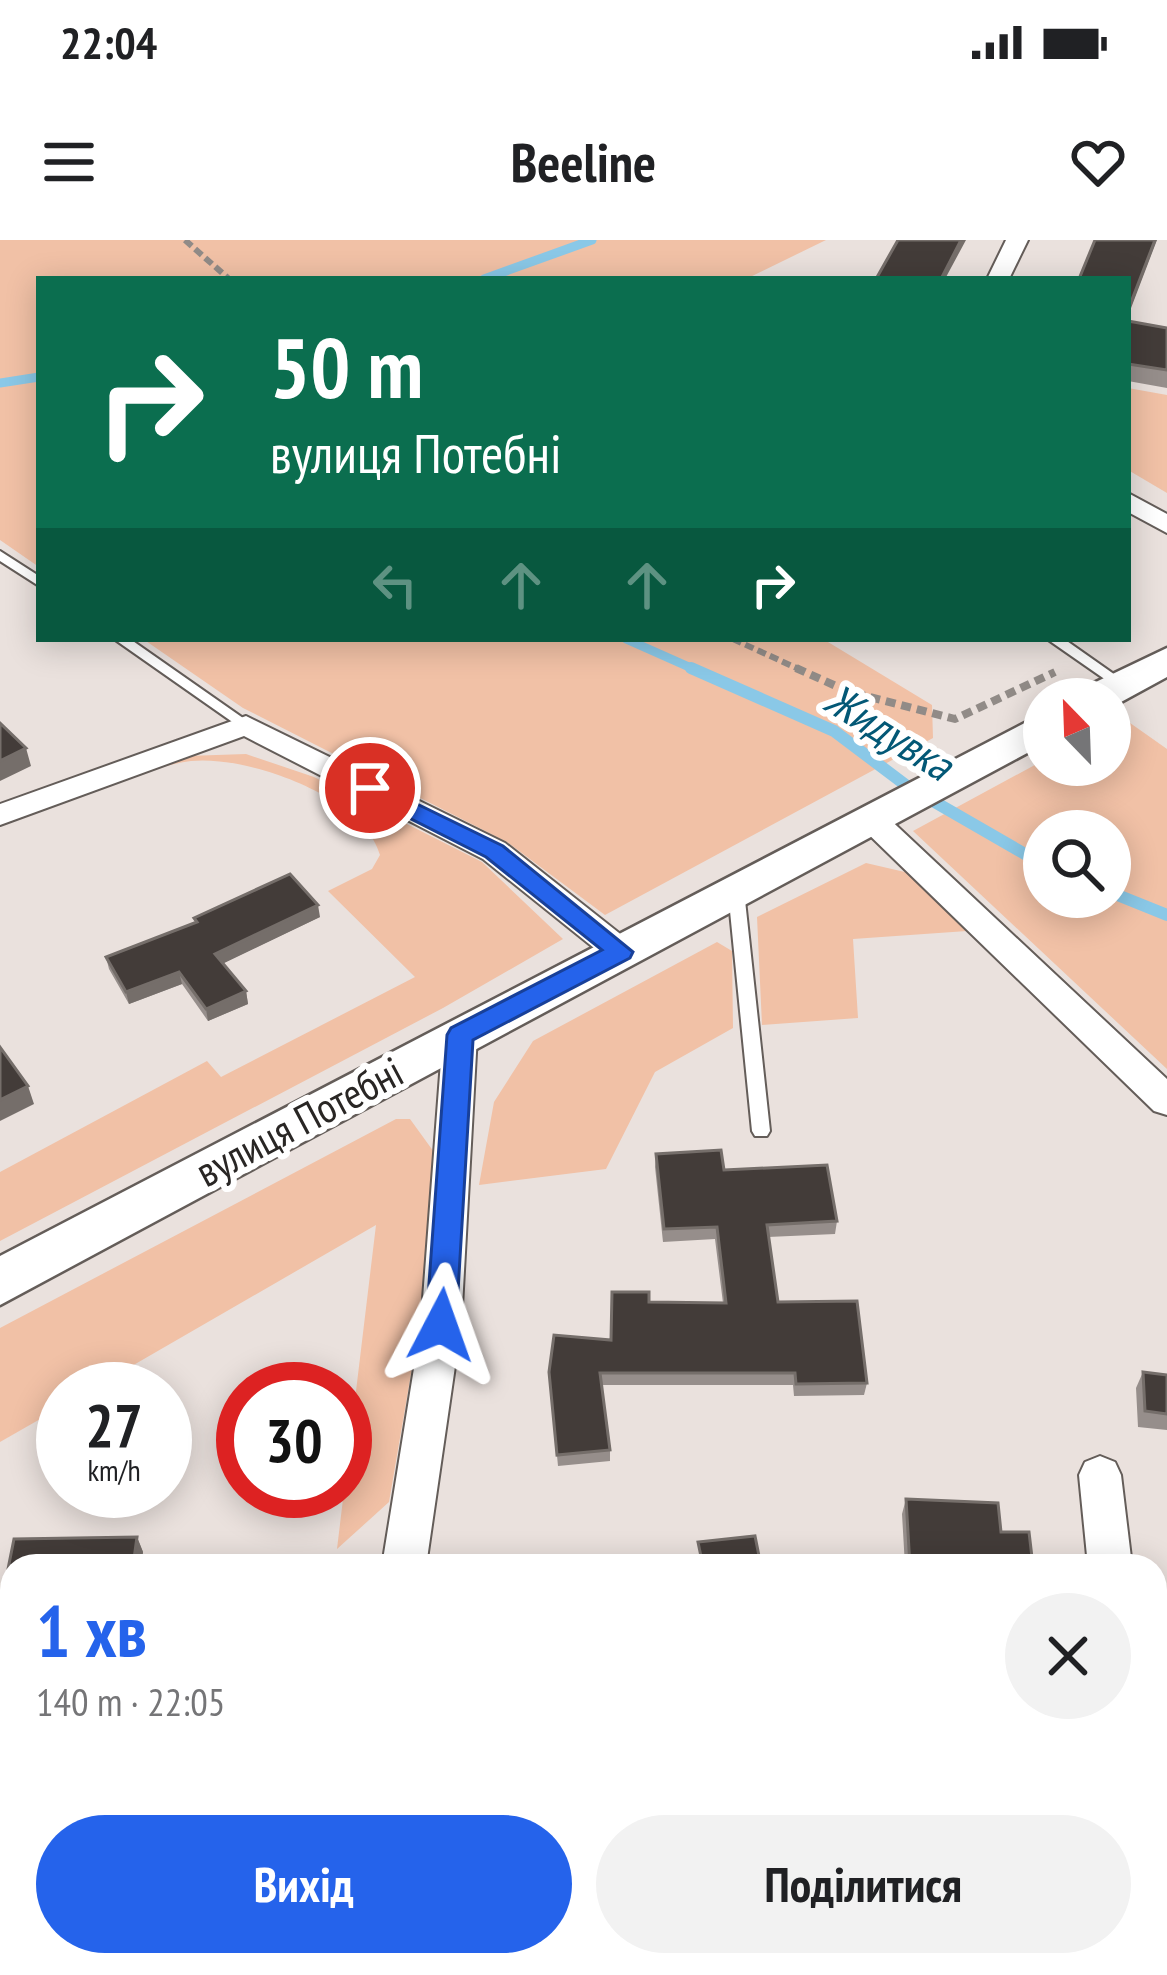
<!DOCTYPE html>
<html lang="uk">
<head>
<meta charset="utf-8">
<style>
	body { margin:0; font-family:"PT Sans Narrow",sans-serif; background:#f2f2f2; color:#202124; height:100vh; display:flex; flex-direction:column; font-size:45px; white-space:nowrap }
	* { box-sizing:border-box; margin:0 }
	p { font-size:39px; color:#757577 }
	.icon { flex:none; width:66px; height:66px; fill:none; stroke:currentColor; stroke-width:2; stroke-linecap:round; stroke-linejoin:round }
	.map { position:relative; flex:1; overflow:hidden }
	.drawer { position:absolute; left:0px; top:1314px; width:1167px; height:423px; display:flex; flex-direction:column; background:#fff; border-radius:36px 36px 0 0; box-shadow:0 6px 30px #0003 }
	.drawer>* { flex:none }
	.banner { position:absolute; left:36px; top:36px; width:1095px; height:366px; border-radius:0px; box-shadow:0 6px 30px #0003; background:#0b6e4f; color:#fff; overflow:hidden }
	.needle { width:78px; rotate:337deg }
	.controls { position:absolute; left:1023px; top:438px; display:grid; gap:24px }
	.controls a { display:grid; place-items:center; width:108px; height:108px; border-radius:50%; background:#fff; box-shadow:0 6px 30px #0003; font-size:60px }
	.speed { position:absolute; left:36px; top:1122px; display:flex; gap:24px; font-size:60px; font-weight:700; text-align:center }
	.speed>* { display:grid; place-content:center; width:156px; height:156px; border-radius:50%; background:#fff; box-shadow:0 6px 30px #0003; line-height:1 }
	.speed small { font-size:30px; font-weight:400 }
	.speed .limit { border:18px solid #d22; background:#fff; color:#111 }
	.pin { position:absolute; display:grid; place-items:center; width:102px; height:102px; color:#fff; margin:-51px; border:6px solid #fff; border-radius:50%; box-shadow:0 3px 12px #0007 }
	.me { position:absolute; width:132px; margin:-66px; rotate:4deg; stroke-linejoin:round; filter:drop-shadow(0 0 9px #0008) }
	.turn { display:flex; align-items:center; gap:42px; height:252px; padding:0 36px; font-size:54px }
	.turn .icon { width:156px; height:156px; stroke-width:2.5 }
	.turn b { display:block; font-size:84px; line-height:102px }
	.lanes { display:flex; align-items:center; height:114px; padding:0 36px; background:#0003; justify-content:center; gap:60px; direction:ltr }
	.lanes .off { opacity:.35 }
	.round { display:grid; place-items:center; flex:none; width:126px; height:126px; border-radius:63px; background:#f2f2f2 }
	.headline { display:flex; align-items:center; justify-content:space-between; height:204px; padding:0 36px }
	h1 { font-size:72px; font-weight:800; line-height:90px; color:#2563eb }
	.button { display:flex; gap:24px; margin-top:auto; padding:24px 36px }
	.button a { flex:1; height:138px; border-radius:72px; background:#2563eb; color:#fff; font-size:48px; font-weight:800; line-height:138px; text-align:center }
	.button a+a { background:#f2f2f2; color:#202124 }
	.status { display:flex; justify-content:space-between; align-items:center; height:84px; padding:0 60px; background:#fff; direction:ltr }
	.status svg { height:33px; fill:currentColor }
	header { display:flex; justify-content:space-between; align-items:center; height:156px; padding:0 36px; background:#fff; font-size:54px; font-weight:800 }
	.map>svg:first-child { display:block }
	.green { fill:#f1c1a6; fill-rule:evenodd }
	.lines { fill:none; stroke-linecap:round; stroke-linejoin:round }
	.stream-far1 { stroke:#8ac8e7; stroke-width:9 }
	.stream { stroke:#8ac8e7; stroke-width:12 }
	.lane-casing { stroke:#645d59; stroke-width:4 }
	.street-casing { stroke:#645d59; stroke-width:4 }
	.secondary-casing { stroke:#645d59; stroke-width:5 }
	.path-far1 { stroke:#918b87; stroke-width:6; stroke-dasharray:9 4.5; stroke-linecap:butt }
	.path { stroke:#918b87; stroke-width:8; stroke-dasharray:10 6; stroke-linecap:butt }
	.lane { fill:#fff; fill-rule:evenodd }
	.street { fill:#fff; fill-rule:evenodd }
	.secondary { fill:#fff; fill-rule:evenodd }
	.wall { fill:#968e8b }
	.shaded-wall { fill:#756e6a }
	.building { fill:#433c39; stroke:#756e6a; stroke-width:3 }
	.route { fill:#2563eb; stroke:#184099; stroke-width:3 }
	.labels { text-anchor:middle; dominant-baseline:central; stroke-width:12; stroke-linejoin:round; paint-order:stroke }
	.street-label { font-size:42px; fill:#292624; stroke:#fff }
	.water-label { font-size:45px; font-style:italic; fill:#035876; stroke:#fff }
</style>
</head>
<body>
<div class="status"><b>22:04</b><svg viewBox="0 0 49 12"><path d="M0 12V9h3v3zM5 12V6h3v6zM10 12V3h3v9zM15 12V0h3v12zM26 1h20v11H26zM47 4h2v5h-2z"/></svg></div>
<header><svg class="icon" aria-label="menu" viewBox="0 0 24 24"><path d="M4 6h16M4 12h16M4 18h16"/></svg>Beeline<svg class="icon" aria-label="heart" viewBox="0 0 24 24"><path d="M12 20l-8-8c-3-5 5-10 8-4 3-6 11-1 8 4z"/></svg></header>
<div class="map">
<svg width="1167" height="1735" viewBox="0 0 1167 1735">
	<rect width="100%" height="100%" fill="#eae1dd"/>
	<path class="green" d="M0 0H826L746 39H39V327L0 300Z
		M1128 148 1167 155V253L1128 230Z
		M143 399H823L932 465 933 498 605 675 507 602 243 468Z
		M1123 478 1167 509V829L913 591 1044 520V525H1110V485ZM1044 591H1110V657H1044Z
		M246 514 314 537 482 622 563 699 443 768 0 1001V932L207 821 221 837 415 737 328 651 372 629 380 615C364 556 247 515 191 521 164 524 136 537 110 545L114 538 187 516Z
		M866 623 909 633 967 691 853 699 858 778 762 785 757 677Z
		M717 702 732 711 733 788 655 832 606 929 479 945 494 862 533 801Z
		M396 879H410L439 919 418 1093 389 1262 337 1309 376 985 92 1149H63V1166L0 1202V1088Z"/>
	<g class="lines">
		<path class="stream-far1" d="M484 39 592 0
			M0 143 39 137
			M626 399 698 431"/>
		<path class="stream" d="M691 428 834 491 907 546 1044 625
			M1110 652 1167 675"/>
		<g class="lane-casing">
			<path id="lane" d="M0 311 39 336V346L0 321Z
				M114 399H130L253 485 246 490 241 488Z
				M1047 399H1064L1128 444 1126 447H1116Z
				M736 645 744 651 770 891 767 896H755L752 891 728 651Z"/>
		</g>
		<g class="street-casing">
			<path id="street" d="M1006 0H1028L1009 39H987Z
				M1128 253 1167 274V293L1128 272Z
				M246 476 505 603 633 704 638 712 633 720H609L483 619 244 496 0 585V564Z
				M871 569 882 572 1167 839V875L1154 871 860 586 855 579 860 572Z
				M460 782 472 786 477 795 461 1085 426 1326H382L421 1085 443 795 448 786Z
				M1100 1216 1115 1222 1121 1235 1132 1326H1088L1079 1235 1085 1222Z
				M1155 1701 1167 1705V1735H1130L1129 1725H1155Z
				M349 1725H399V1735H349Z"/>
		</g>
		<g class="secondary-casing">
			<path id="secondary" d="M1167 408V437L1110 468V459H1073L1079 450Z
				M1044 473V504L0 1065V1016Z"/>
		</g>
		<path class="path-far1" d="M185 0 229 39
			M733 399 803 431"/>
		<path class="path" d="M796 428 847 451 955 479 1055 432"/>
		<use href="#lane" class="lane"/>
		<use href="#street" class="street"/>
		<use href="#secondary" class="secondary"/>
	</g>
	<path class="wall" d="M1128 81 1167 88V148L1128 141Z
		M320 677 223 723 246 751 248 764 208 781 182 744 129 764 109 729 106 717 195 683 194 678Z
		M656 914 724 930 837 981 835 994 768 997 778 1062 867 1143 864 1155 794 1156 793 1145H601L610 1210V1221L558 1226 549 1132 611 1100 649 1062 723 1063 715 999 663 1002 655 927Z
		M1143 1132 1167 1135V1190L1138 1187 1136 1148Z
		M906 1259 1001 1292 1033 1326H905L902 1274Z
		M137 1297 143 1312 141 1326H12V1418L1 1419 0 1369 14 1299Z
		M602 1725H762L764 1735H709V1727L603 1733Z
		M897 1725H1016L1012 1732 898 1729Z"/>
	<path class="shaded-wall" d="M961 0H966L945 39H941Z
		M1155 0H1157L1128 76V70Z
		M26 508 31 526 0 541V521Z
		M318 665 320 677 218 726 215 714Z
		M179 732 182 744 129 764 126 752Z
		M246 751 248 764 208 781 206 769Z
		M28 846 34 864 0 881V860Z
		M137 1297 143 1312 141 1326H133Z"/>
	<path class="building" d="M898 0H961L941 39H876Z
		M1095 0H1155L1128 70V39H1079Z
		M1128 81 1167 88V130L1128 124Z
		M0 483 26 508 0 521Z
		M290 634 318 665 215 714 246 751 206 769 179 732 126 752 106 717 197 682 194 678Z
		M0 807 28 846 0 860Z
		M721 910 724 930 827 925 837 981 767 985 778 1062 857 1061 867 1143 796 1144 795 1133H600L610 1210 557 1215 549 1132 554 1095 611 1100 612 1052H649V1062L726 1063 717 987 664 989 656 914Z
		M1143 1132 1167 1135V1174L1145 1171Z
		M906 1259 998 1263 1001 1292H1029L1033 1326H910Z
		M755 1296 761 1326H703L698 1302Z
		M137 1297 133 1326H12V1404L0 1405V1369L14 1299Z
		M633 1318 634 1326 544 1325Z
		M711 1725H762L764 1735H712Z"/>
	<path class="route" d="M370 541 503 606 633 712 630 718 473 800 456 1085 452 1094 441 1098 430 1094 426 1085 447 795 451 788 602 710 486 617 362 554V543Z"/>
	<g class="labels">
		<g class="street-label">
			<text transform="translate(299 881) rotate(-28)">вулиця Потебні</text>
		</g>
		<g class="water-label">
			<text transform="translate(890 491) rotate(32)">Жидувка</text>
		</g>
	</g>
</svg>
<div class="controls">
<a><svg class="needle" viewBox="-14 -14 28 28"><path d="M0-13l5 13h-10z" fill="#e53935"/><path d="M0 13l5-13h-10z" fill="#757577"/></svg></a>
<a><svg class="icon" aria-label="search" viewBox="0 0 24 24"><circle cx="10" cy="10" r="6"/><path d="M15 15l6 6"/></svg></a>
</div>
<div class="speed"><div>27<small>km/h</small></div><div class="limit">30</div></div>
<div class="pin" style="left:370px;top:548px;background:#d93025"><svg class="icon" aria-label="arrive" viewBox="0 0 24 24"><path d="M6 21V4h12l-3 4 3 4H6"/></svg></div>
<svg class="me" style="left:441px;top:1085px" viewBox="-20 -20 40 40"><path d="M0-17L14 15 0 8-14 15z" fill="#2563eb" stroke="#fff" stroke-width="4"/></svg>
<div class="banner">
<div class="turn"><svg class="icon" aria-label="right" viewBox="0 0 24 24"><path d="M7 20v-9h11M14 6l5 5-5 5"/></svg><div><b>50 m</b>вулиця Потебні</div></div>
<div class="lanes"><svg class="icon off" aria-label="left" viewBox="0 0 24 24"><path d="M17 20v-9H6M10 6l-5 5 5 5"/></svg><svg class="icon off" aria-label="ahead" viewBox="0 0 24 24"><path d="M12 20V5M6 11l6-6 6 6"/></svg><svg class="icon off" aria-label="ahead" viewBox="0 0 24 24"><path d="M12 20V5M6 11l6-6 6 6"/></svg><svg class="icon" aria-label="right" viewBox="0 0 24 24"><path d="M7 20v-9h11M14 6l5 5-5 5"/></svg></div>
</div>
<section class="drawer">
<div class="headline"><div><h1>1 хв</h1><p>140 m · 22:05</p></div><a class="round"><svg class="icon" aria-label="close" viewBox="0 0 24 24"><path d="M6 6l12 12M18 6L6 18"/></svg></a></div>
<div class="button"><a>Вихід</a><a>Поділитися</a></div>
</section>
</div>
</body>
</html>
